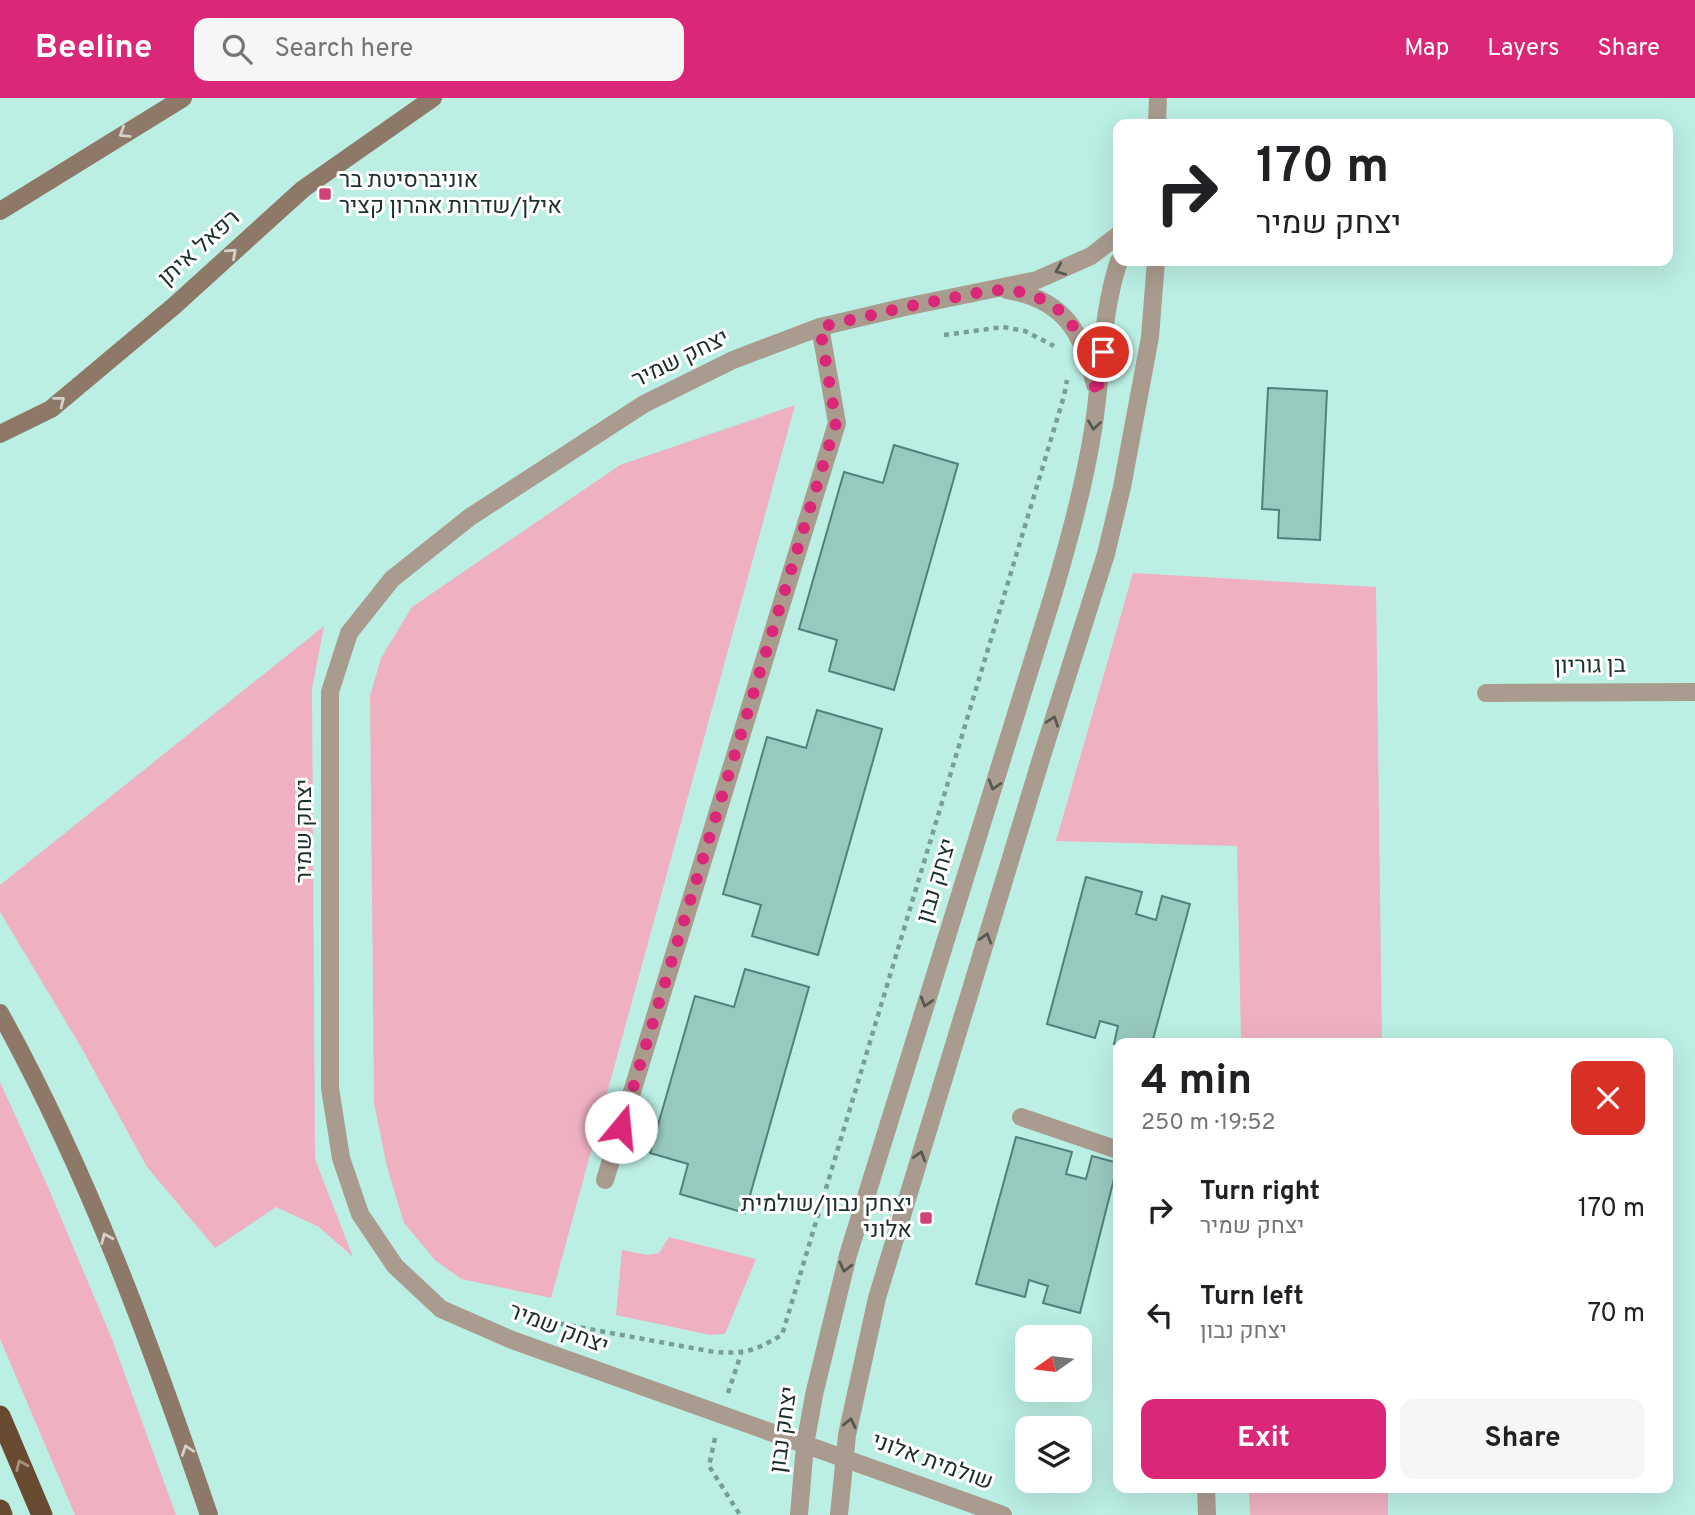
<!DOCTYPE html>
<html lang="en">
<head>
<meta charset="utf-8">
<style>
	body { margin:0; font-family:Overpass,Heebo,sans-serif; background:#f6f6f6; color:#202124; height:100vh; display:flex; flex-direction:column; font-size:26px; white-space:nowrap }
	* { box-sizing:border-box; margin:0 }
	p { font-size:23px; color:#757577 }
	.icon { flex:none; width:38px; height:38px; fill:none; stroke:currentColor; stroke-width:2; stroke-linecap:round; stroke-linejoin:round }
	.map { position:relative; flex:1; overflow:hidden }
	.side { position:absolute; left:1113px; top:940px; width:560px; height:455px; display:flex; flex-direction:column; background:#fff; border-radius:14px; box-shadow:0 7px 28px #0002 }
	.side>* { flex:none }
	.top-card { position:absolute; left:1113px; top:21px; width:560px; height:147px; border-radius:14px; box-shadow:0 7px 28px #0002; background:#fff; color:#202124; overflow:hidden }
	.needle { width:46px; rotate:256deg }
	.controls { position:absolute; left:1015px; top:1227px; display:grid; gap:14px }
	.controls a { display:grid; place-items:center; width:77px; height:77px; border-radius:14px; background:#fff; box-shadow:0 7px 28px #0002; font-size:35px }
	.pin { position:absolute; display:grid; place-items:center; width:60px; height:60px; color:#fff; margin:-30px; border:4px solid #fff; border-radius:50%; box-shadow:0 2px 7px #0007 }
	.me { position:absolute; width:77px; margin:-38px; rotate:17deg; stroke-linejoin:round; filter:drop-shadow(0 0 5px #0008) }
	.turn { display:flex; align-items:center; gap:24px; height:147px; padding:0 28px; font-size:32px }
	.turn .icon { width:91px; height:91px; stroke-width:2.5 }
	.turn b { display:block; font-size:49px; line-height:60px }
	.round { display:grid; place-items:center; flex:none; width:74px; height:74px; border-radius:14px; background:#f6f6f6 }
	.headline { display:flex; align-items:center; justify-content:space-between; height:119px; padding:0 28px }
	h1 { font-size:42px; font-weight:700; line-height:52px }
	.action { display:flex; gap:14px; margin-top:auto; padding:14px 28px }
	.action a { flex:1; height:80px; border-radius:14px; background:#db2777; color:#fff; font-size:28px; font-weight:700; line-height:80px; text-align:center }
	.action a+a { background:#f6f6f6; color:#202124 }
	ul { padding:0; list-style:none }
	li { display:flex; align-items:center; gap:21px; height:105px; padding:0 28px }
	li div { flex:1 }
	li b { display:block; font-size:26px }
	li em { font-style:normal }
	header { display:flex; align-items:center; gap:42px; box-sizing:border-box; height:98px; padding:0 35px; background:#db2777; color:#fff }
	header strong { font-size:33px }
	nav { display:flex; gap:38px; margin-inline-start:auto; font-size:24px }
	.search { width:490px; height:63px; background:#f6f6f6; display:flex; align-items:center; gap:18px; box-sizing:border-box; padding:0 24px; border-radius:14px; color:#757577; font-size:26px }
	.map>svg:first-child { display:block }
	.green { fill:#efb1c2 }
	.building { fill:#97cabf; stroke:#518279; stroke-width:2 }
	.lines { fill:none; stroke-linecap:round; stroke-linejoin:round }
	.path { stroke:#789e96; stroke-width:4.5; stroke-dasharray:5 5; stroke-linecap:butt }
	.lane { stroke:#aa9b8f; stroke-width:18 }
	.street { stroke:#aa9b8f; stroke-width:18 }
	.secondary { stroke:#8e7867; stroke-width:18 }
	.highway { stroke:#684a31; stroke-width:21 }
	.oneway { stroke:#d7d0ca }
	.oneway2 { stroke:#545a53 }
	.oneway3 { stroke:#a49283 }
	.route { stroke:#db2777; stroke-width:12; stroke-dasharray:0 21.6 }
	.poi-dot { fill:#cd4277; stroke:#fff; stroke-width:2.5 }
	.labels { text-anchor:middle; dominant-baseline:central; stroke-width:6; stroke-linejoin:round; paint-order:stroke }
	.poi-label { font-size:23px; fill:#1b2f2b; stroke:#fff; text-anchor:start }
	.street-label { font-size:23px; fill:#1b2f2b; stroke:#fff }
</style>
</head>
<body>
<header>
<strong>Beeline</strong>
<div class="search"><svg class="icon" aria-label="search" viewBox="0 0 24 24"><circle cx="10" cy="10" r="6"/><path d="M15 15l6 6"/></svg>Search here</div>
<nav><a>Map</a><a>Layers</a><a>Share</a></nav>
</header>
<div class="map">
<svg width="1695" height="1417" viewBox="0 0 1695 1417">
	<rect width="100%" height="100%" fill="#bbefe4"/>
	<path class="green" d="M795 307 551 1200 461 1181 435 1162 404 1125 387 1069 374 1005 370 598 381 560 412 509 620 367Z
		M1133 475 1376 489 1382 945H1241L1237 748 1056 743Z
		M324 528 312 591 315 1061 353 1159 319 1129 276 1109 215 1150 147 1069 81 949 0 814V787Z
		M0 984 48 1089 112 1241 176 1417H75L0 1241Z
		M669 1139 756 1161 725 1236 710 1237 616 1217 622 1152 648 1157 659 1155Z
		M1249 1390H1388V1417H1250Z"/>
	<path class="building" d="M1268 290 1327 293 1320 442 1278 440 1279 412 1262 411Z
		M894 347 958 366 894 592 829 573 837 542 799 531 844 374 883 385Z
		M817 612 882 631 818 857 752 838 761 807 723 796 767 639 806 650Z
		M1086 779 1142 794 1136 816 1156 822 1162 798 1190 806 1152 945 1114 946 1118 928 1100 923 1095 940 1047 926Z
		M745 871 809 889 745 1115 680 1096 688 1066 650 1055 695 898 734 909Z
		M1016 1039 1072 1054 1066 1076 1086 1081 1092 1058 1118 1065 1080 1215 1043 1205 1048 1188 1029 1182 1025 1199 976 1186Z"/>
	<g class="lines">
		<path class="path" d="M944 237 1003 229 1025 233 1054 248
			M551 1224 714 1254C746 1256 754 1253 782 1237L1064 298 1067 282
			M728 1295 741 1256
			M715 1340 709 1368 740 1417"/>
		<path class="lane" d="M1486 595 1695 594
			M1021 1019 1118 1052
			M605 1082 837 325 820 229
			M1206 1390 1207 1417"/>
		<path class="street" d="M1157 26 1158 0
			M1007 192C1063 201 1083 234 1095 287
			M799 1417 805 1347 814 1297 848 1157 1053 497C1069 442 1084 388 1093 332 1102 276 1101 216 1119 163
			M839 1417 847 1337 877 1200 1041 661 1106 456 1122 389 1150 239 1156 163
			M1003 1417 512 1242 441 1211 395 1168 360 1116 341 1060 330 990V594L349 535 392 481 470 419 644 306 733 262 820 229 905 209 1037 182 1091 158 1118 137"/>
		<path class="secondary" d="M0 113 183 0
			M0 336 51 311 174 208 303 91 433 0
			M0 915C88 1074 151 1246 209 1417"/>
		<path class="highway" d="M0 1318 42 1417
			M0 1412 2 1417"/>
	</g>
	<defs><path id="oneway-chevron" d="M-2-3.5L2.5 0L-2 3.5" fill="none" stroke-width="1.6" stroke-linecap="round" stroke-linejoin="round" transform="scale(1.75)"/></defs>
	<g class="oneway">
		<use href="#oneway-chevron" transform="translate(124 35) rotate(148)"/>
		<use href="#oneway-chevron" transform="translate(232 155) rotate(-42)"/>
		<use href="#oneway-chevron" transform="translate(60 303) rotate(-38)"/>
		<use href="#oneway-chevron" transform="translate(106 1140) rotate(-113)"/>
		<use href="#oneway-chevron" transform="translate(187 1352) rotate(-109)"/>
	</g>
	<g class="oneway2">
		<use href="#oneway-chevron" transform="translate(1060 172) rotate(157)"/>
		<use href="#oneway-chevron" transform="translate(1094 327) rotate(98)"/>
		<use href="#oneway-chevron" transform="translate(1053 623) rotate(-72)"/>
		<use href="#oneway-chevron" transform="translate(994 687) rotate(107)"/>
		<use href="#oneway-chevron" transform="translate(986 840) rotate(-73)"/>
		<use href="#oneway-chevron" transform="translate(926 904) rotate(107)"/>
		<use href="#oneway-chevron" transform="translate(920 1058) rotate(-73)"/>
		<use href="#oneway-chevron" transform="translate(845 1169) rotate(104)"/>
		<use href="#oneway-chevron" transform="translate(850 1325) rotate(-78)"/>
	</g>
	<use class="oneway3" href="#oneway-chevron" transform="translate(21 1367) rotate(-113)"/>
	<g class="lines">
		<path class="route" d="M621 1029 836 325 820 229C864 219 907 208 951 200 968 197 986 192 1003 192 1025 192 1052 203 1066 219 1084 240 1091 271 1097 298L1103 254"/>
	</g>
	<g class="poi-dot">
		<rect x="318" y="89" width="14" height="14" rx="3.5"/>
		<rect x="919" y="1113" width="14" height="14" rx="3.5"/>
	</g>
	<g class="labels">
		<g class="poi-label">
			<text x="339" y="83">אוניברסיטת בר<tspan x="339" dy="26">אילן/שדרות אהרון קציר</tspan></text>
			<text x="912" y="1107" text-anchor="end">יצחק נבון/שולמית<tspan x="912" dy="26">אלוני</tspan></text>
		</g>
		<g class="street-label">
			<text transform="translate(200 151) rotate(-42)">רפאל איתן</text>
			<text transform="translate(681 262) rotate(-26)">יצחק שמיר</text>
			<text transform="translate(1590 569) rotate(-1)">בן גוריון</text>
			<text transform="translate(305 733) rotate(-90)">יצחק שמיר</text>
			<text transform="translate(938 783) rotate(-73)">יצחק נבון</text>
			<text transform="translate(558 1232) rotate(21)">יצחק שמיר</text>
			<text transform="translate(785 1332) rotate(-82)">יצחק נבון</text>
			<text transform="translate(932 1365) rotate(20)">שולמית אלוני</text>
		</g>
	</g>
</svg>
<div class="controls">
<a><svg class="needle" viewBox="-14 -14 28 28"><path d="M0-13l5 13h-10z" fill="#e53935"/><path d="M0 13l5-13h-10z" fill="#757577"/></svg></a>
<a><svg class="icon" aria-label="layers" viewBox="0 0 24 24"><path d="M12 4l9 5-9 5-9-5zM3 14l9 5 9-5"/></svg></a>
</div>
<div class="pin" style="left:1103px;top:254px;background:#d93025"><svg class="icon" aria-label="arrive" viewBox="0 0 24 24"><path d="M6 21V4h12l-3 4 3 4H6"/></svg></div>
<svg class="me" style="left:621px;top:1029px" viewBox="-20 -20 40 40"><circle r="19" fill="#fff"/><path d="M0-13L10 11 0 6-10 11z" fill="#db2777"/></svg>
<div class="top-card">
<div class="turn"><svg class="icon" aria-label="right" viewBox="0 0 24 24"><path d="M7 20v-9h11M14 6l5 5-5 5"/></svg><div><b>170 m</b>יצחק שמיר</div></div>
</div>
<section class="side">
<div class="headline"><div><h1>4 min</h1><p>250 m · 19:52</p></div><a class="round" style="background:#d93025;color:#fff"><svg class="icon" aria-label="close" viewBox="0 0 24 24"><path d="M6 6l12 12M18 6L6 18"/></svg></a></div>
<ul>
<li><svg class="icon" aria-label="right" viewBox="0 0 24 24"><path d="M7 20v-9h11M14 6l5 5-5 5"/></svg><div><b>Turn right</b><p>יצחק שמיר</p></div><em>170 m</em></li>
<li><svg class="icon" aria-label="left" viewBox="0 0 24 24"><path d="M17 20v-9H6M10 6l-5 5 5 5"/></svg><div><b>Turn left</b><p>יצחק נבון</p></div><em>70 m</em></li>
</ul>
<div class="action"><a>Exit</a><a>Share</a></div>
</section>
</div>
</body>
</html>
